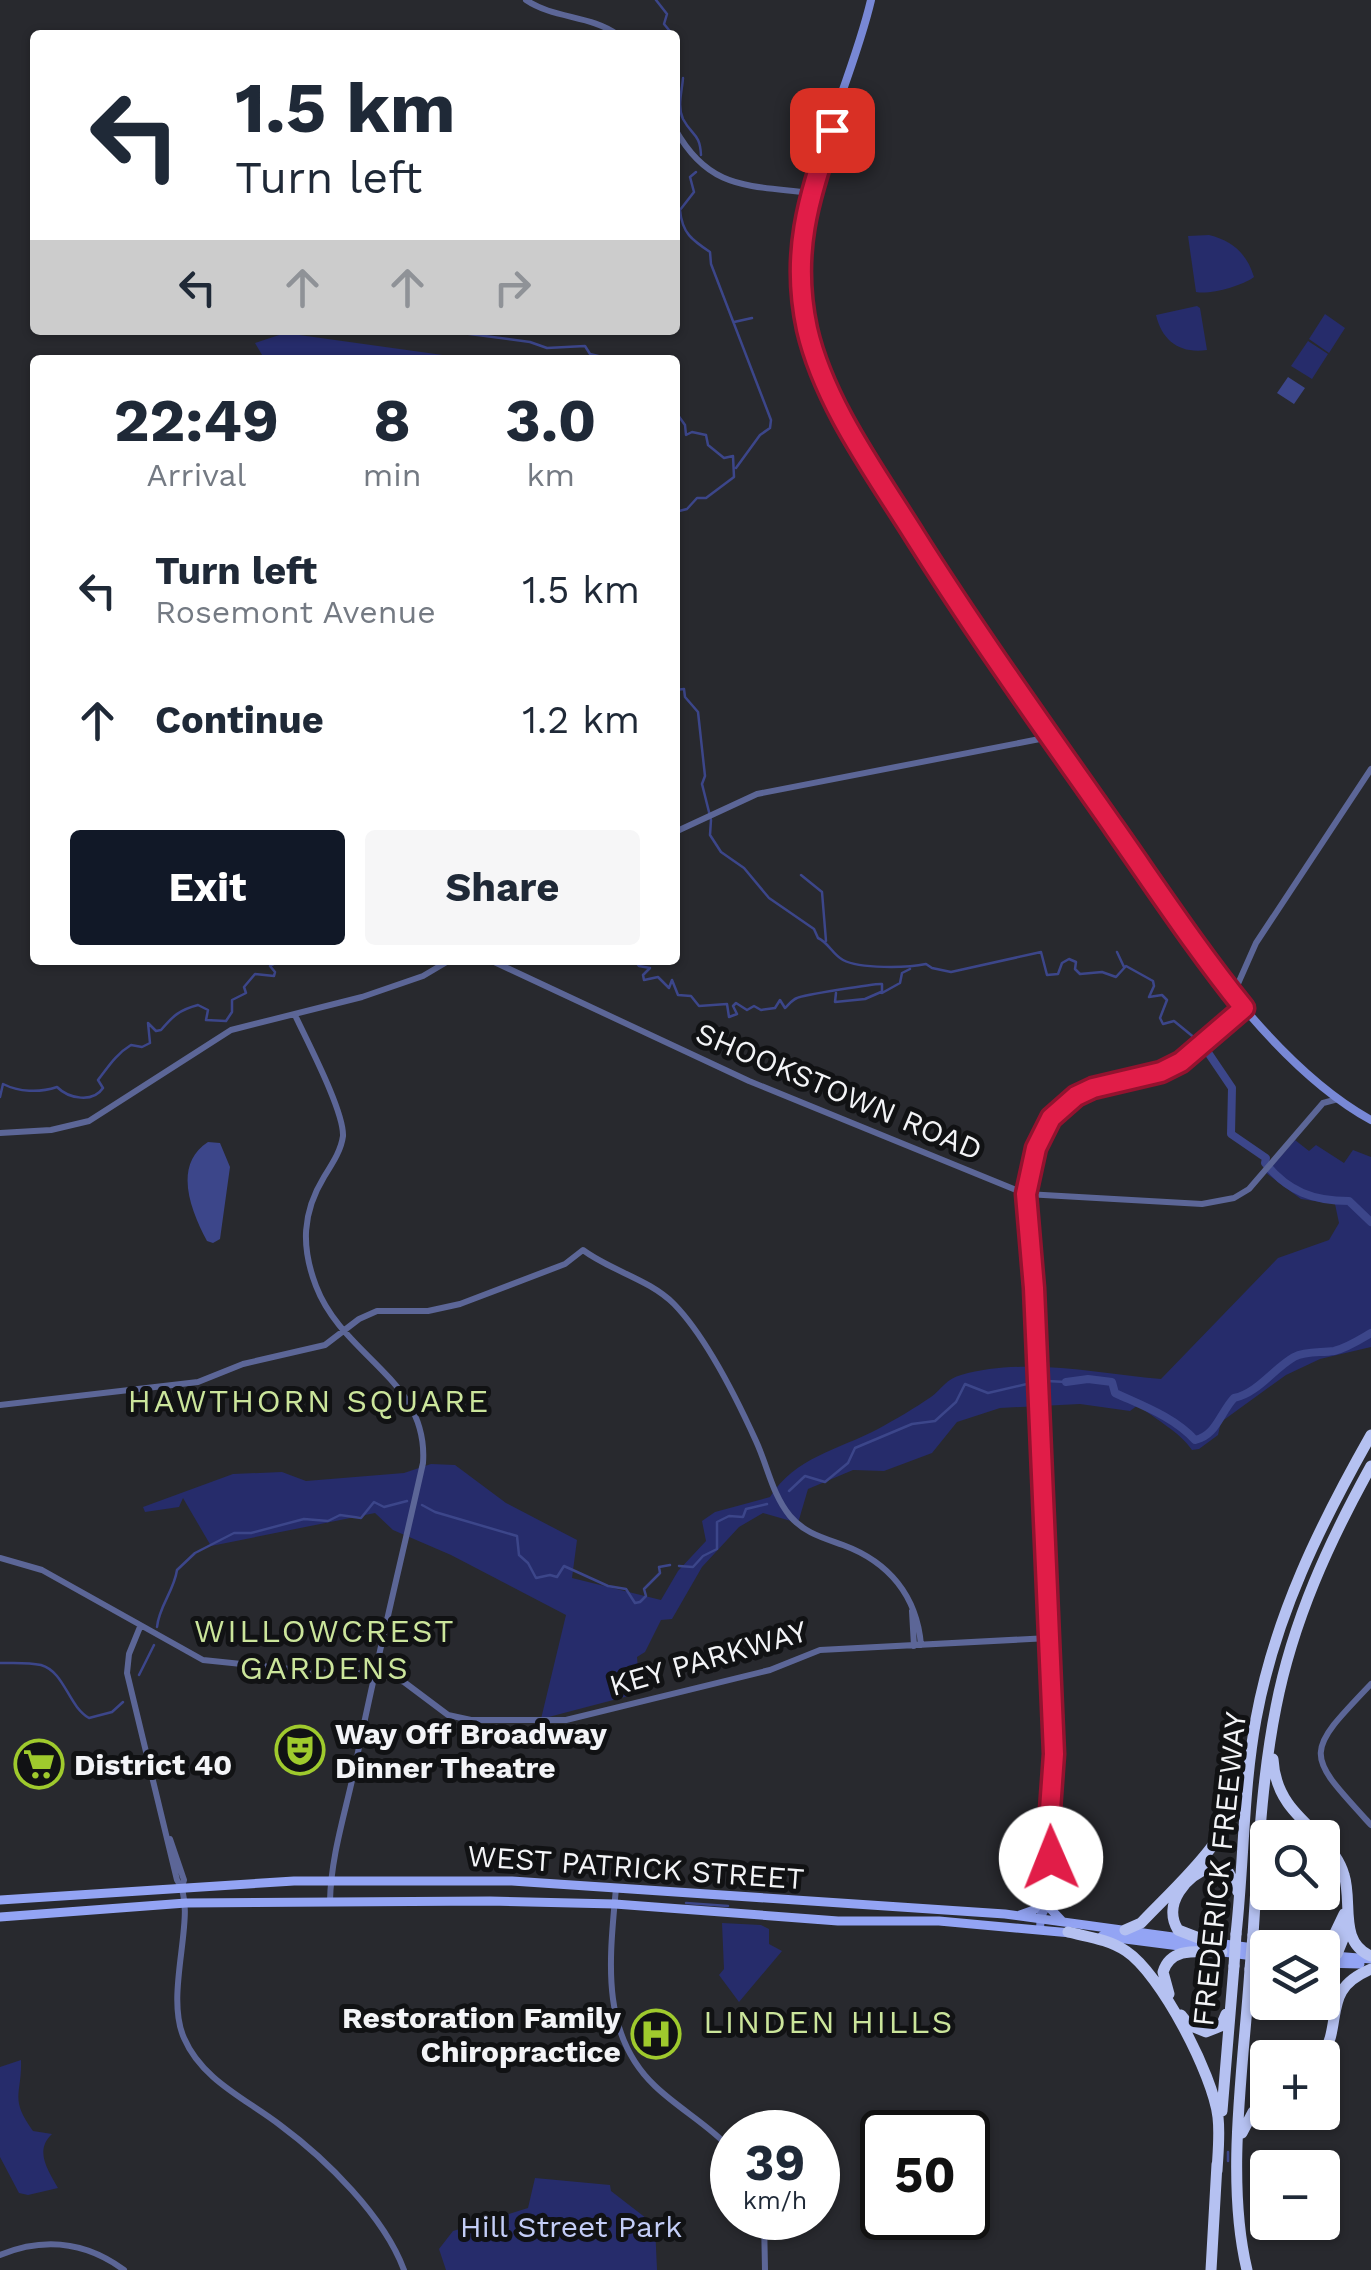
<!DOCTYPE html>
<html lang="en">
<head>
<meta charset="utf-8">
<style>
	body { margin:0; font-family:"Work Sans",sans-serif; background:#f6f6f7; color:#1f2937; height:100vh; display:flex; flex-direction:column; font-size:38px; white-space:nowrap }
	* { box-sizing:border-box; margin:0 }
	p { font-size:32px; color:#747a83 }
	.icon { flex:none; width:55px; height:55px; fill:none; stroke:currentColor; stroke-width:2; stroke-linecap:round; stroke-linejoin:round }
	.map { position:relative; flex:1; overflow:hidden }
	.sheet { position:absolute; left:30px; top:355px; width:650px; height:610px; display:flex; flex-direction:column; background:#fff; border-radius:10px; box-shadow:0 2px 8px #0004 }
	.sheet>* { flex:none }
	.banner { position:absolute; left:30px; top:30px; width:650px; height:305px; border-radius:10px; box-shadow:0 2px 8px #0004; background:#fff; color:#1f2937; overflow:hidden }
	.fabs { position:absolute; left:1250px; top:1820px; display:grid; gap:20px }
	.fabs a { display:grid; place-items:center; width:90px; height:90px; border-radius:10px; background:#fff; box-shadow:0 2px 8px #0004; font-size:50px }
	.speed { position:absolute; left:710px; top:2110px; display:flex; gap:20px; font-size:50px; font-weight:700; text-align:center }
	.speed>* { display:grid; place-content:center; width:130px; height:130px; border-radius:50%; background:#fff; box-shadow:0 2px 8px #0004; line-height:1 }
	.speed small { font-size:25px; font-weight:400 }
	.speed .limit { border:5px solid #111; border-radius:15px; background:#fff; color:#111 }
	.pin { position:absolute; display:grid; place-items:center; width:85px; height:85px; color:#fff; margin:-42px; border-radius:20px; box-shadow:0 5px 15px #0006 }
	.me { position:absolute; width:110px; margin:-55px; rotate:359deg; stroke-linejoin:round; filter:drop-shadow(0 0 8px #0008) }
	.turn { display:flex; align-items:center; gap:35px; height:210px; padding:0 40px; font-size:45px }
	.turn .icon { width:130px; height:130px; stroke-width:2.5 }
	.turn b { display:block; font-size:70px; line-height:85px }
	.lanes { display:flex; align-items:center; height:95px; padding:0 40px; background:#0003; justify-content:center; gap:50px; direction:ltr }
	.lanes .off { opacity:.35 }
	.eta { display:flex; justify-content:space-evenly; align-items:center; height:170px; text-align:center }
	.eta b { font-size:60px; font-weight:700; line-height:70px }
	.primary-button { display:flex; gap:20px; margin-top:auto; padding:20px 40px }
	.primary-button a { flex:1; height:115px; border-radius:10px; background:#111827; color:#fff; font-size:40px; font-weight:700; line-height:115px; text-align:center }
	.primary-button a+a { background:#f6f6f7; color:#1f2937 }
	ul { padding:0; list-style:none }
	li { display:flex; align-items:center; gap:30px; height:130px; padding:0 40px }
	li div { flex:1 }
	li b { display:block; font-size:38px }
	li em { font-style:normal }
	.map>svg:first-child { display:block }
	.green { fill:#262c6b }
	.water { fill:#3c468a }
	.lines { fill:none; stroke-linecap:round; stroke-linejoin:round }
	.stream { stroke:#3c468a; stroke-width:2.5 }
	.river { stroke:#3c468a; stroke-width:8 }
	.tertiary { stroke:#5c6697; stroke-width:6 }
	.secondary { stroke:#7888d6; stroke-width:8 }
	.primary { stroke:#93a4f4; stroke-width:9 }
	.motorway { stroke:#b5c1f1; stroke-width:11 }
	.motorway-bridge { stroke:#b5c1f1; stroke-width:11 }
	.route-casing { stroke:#92132f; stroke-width:25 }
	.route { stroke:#e11d48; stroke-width:18 }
	.labels { text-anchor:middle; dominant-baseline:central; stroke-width:10; stroke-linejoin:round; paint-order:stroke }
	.street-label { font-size:30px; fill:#f3f4f7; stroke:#111214 }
	.poi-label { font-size:30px; font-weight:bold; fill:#f3f4f7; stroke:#111214; text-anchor:start }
	.park-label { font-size:30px; fill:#c4cef7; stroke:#111214 }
	.neighbourhood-label { font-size:32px; letter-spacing:2.5px; fill:#cbe59b; stroke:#111214 }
</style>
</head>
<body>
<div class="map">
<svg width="1371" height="2270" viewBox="0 0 1371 2270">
	<rect width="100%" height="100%" fill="#28292e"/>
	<path class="green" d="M1209 235C1233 241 1247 254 1254 277 1242 286 1210 295 1196 292L1188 236Z
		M1197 306 1200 308 1207 350C1180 354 1162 341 1156 315Z
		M1325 314 1345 328 1329 353 1309 339Z
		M285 333 457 357V360H265L255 343Z
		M1308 341 1328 354 1312 379 1291 366Z
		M1295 1140 1309 1151 1316 1145 1344 1163 1353 1150 1371 1157V1347L1320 1359 1286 1375 1221 1422 1218 1435 1199 1449 1192 1450C1180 1432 1156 1420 1138 1405L1130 1411 1080 1404 1000 1408 957 1422 932 1453 884 1471 853 1470 808 1489 798 1523 763 1513 739 1527 702 1567 672 1619 661 1620 645 1652 637 1657 640 1693 541 1719 566 1615 451 1555 393 1530 375 1513 211 1546 183 1498 179 1507 145 1512 143 1507 233 1474 282 1472 306 1481 404 1473 431 1464 455 1465 506 1503 577 1540 572 1578 661 1600 678 1571 706 1541 702 1521 715 1512 770 1497C795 1457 838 1450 878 1429 896 1419 915 1408 931 1397 942 1389 946 1379 961 1375 1025 1357 1096 1373 1161 1379L1278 1258 1329 1240 1339 1223 1335 1204 1301 1199 1266 1173Z
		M722 1923 761 1925 769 1929V1944L782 1951 739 2002 719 1975 724 1969Z
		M21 2060C22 2095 9 2098 33 2131L52 2134C34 2151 48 2170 58 2188L28 2195 19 2193 0 2157V2067Z
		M535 2178 610 2185 611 2191 655 2225 657 2270H446L439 2249 453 2231 528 2208Z"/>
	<path class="water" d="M1288 377 1305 388 1294 404 1277 393Z
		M208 1142 220 1143 230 1167 220 1239 213 1243 207 1241C190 1209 173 1165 208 1142Z"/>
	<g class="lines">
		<path class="stream" d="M656 0 667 14 664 24 673 35
			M675 62 678 65
			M683 78C682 92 677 106 683 119 692 136 700 133 701 155
			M696 172 690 177 694 192 680 210C682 233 692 240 710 252L711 264 771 420 770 428 760 435 736 468
			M734 322 752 318
			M439 330 530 342 547 348 585 346 590 354 614 360
			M675 411 685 425 686 435 692 432 706 435 708 445 724 458 733 456 734 477 706 498H697L687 509 675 512
			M675 690 684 689 685 697 698 712 705 776 702 784 711 820 710 835 721 852 744 868 769 898 814 929 818 938C829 943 832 954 843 960 860 969 907 968 926 964L932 968 951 972 1041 952 1047 975 1058 974 1062 963 1069 959 1076 962 1075 969 1080 974 1102 972 1116 977 1126 966 1153 981 1154 986 1149 997 1162 995 1167 1000 1160 1018 1163 1024 1174 1021 1196 1039
			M801 875 822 892 826 941
			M1117 952 1124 967
			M634 960 639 966 650 968 643 975 644 980 658 977 669 988 672 980 678 995 691 996 699 1006 727 1004 729 1017 737 1014 733 1006 736 1003 747 1010 754 1006 761 1010 775 1008 780 1000 785 1008C790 1003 792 1000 797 998 803 995 877 983 882 984V993L900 983 902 973 910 969
			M836 993 835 1002 865 999 881 992
			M0 1097 3 1084C19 1092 39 1093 57 1087 69 1099 93 1103 103 1088L98 1080C108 1067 116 1054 131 1045L142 1047 150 1043 148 1023 156 1031 161 1030C173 1016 179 1010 198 1005L208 1010 206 1020 226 1021 232 1012V1000L246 993 244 987 255 974 274 976 275 972 270 966 282 960
			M1047 1381 1066 1382
			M789 1491 805 1476 825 1482 848 1463 855 1448 912 1424 935 1421 956 1402 965 1384 988 1393 1027 1384
			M422 1505 435 1512 517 1536 519 1555 528 1563 536 1578 550 1575 557 1577 564 1566 608 1586 626 1589 635 1603 640 1602 646 1596 644 1589 660 1573 659 1567 670 1565
			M679 1566 693 1567 703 1556 717 1549V1522L729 1516 743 1517 746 1509 767 1504
			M157 1627C159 1606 174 1591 177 1570L195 1553 234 1533H251L304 1519 328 1521 340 1515 361 1518 374 1502 384 1507 407 1501
			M0 1663C13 1663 28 1662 41 1665 65 1672 68 1706 89 1718L112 1712 123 1702
			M139 1675 154 1645
			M686 1903 728 1906
			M1228 2161V2152"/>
		<path class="river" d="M1207 1051 1232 1088 1231 1134 1266 1158 1265 1163C1288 1192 1314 1201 1349 1201L1371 1222
			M1066 1382 1088 1379 1112 1382 1115 1393C1143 1406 1174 1417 1195 1440 1216 1436 1220 1413 1234 1398 1258 1393 1273 1369 1294 1357 1306 1351 1320 1353 1334 1351 1347 1348 1359 1340 1371 1333"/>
		<path class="tertiary" d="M526 0C554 19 591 15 618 35
			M675 129C709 190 747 185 810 193
			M675 832 757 794 1050 737
			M490 960 749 1081 1026 1194 1202 1204 1234 1198 1249 1189 1323 1103 1338 1099
			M1233 995 1256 943 1371 769
			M295 1015C307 1041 344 1111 343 1136 341 1151 332 1164 324 1177 302 1213 301 1247 316 1286 343 1357 429 1380 423 1463 401 1561 377 1659 357 1757 348 1805 331 1852 330 1901
			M0 1133 51 1130 89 1121 231 1030 362 997 423 976 450 960
			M0 1405 198 1382 243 1364 325 1345 359 1319 377 1311H428L460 1304 565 1264 583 1250C611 1271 649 1279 674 1304 707 1338 736 1397 756 1441 768 1467 772 1494 790 1516 804 1533 824 1538 843 1545 889 1562 917 1596 921 1645
			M0 1558 42 1570 203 1660 329 1673H376L404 1682 448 1715 471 1720H566L770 1670 820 1650 1049 1638
			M912 1611 914 1646
			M140 1627 129 1654 127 1673 177 1880C200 1910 163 1991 184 2038 202 2080 246 2099 280 2125 326 2159 384 2216 404 2270
			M1371 1684C1303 1755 1305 1753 1371 1825
			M170 1839 184 1880 182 1886
			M616 1888C610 1956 599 2033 655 2086 679 2109 709 2125 732 2150
			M764 2218 765 2270
			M0 2255C44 2237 86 2242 124 2270"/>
		<path class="secondary" d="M871 0C850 91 792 193 801 285 804 318 811 351 825 381 845 426 874 470 901 512 957 602 1017 689 1078 776 1155 885 1253 1055 1371 1120
			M1043 1913 1047 1905 1050 1877 1054 1756 1035 1288 1026 1194 1036 1148 1051 1118 1076 1096 1093 1088 1161 1072 1181 1062 1243 1008
			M1040 1929 1045 1851 1050 1832"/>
		<path class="primary" d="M0 1900 294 1881H512L1005 1914 1268 1950
			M1047 1905 1062 1921
			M1020 1915 1034 1910 1042 1900
			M0 1917 186 1903 490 1901 615 1904 838 1921H939L1071 1933
			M1102 1936 1195 1948
			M1216 1951 1268 1958
			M1334 1956 1371 1959
			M1322 1963 1360 1964"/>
		<path class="motorway" d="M1273 1759C1275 1796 1295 1814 1321 1838
			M1322 1840C1332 1851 1340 1861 1344 1875 1353 1903 1338 1942 1371 1956
			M1125 1930 1141 1923C1182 1880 1227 1843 1244 1784
			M1068 1932C1088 1937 1108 1939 1126 1951 1161 1974 1213 2075 1218 2117 1220 2135 1218 2153 1217 2171
			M1236 1934C1244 1863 1243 1789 1256 1719 1275 1616 1320 1525 1371 1435
			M1253 1935C1258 1859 1261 1782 1276 1707 1293 1620 1329 1542 1371 1466
			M1204 1940 1178 1930C1162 1904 1186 1875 1212 1867L1229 1873 1238 1892
			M1315 1948 1333 1937 1344 1914
			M1322 1961 1337 1954 1348 1927
			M1169 1994 1163 1972C1171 1946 1199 1952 1222 1952
			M1181 2015 1189 2025 1206 2032 1221 2026 1226 2014
			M1322 2058C1344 2019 1321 1990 1371 1969
			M1222 2111 1234 1966
			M1242 2133 1253 2112 1268 2098
			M1211 2270 1217 2164
			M1247 2270C1225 2179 1244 2062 1250 1969"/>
		<path class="motorway-bridge" d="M1234 1966 1236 1934
			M1250 1969 1253 1935"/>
	</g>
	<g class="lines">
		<g class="route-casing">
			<path id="route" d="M832 130C808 199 791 254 807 329 824 403 875 472 915 536 978 636 1047 732 1115 829 1157 889 1198 951 1244 1008L1181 1062 1161 1072 1093 1088 1076 1096 1051 1118 1036 1148 1026 1194 1034 1288 1054 1754 1049 1824 1051 1858"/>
		</g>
		<use href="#route" class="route"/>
	</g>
	<defs>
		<g id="theatre-ring" transform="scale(2.5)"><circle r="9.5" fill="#111214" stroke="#9fca2d" stroke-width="1.5"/><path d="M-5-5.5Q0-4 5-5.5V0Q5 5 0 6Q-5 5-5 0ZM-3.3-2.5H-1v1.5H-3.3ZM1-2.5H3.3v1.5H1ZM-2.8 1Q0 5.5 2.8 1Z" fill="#9fca2d"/></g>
		<g id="supermarket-ring" transform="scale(2.5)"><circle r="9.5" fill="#111214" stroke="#9fca2d" stroke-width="1.5"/><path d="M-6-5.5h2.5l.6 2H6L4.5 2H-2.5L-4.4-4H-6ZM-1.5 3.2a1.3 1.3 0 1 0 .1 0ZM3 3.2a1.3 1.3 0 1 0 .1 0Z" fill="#9fca2d"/></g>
		<g id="hospital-ring" transform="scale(2.5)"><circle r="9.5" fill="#111214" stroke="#9fca2d" stroke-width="1.5"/><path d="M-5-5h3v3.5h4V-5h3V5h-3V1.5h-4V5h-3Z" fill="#9fca2d"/></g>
	</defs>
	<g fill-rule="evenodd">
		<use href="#theatre-ring" x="300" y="1750"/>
		<use href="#supermarket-ring" x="39" y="1764"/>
		<use href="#hospital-ring" x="656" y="2034"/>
	</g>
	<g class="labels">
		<g class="street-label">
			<text transform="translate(839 1091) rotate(23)">SHOOKSTOWN ROAD</text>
			<text transform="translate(708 1658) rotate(-16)">KEY PARKWAY</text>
			<text transform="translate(636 1867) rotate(4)">WEST PATRICK STREET</text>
			<text transform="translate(1219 1869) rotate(-84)">FREDERICK FREEWAY</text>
		</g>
		<g class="poi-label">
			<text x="335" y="1733">Way Off Broadway<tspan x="335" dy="34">Dinner Theatre</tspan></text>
			<text x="74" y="1764">District 40</text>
			<text x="621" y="2017" text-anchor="end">Restoration Family<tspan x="621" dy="34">Chiropractice</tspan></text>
		</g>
		<g class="park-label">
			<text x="571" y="2226">Hill Street Park</text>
		</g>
		<g class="neighbourhood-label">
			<text x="309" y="1401">HAWTHORN SQUARE</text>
			<text x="325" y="1631">WILLOWCREST<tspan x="325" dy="37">GARDENS</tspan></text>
			<text x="829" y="2022">LINDEN HILLS</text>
		</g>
	</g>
</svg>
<div class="fabs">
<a><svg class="icon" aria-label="search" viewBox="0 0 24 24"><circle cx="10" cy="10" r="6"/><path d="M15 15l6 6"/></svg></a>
<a><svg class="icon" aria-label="layers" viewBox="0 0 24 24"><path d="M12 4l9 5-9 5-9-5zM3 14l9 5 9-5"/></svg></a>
<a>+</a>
<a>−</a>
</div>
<div class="speed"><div>39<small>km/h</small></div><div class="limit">50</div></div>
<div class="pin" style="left:832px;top:130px;background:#d93025"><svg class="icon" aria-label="arrive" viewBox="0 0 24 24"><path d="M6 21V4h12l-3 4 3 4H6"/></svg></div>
<svg class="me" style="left:1051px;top:1858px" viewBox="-20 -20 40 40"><circle r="19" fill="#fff"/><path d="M0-13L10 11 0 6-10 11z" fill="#e11d48"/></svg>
<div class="banner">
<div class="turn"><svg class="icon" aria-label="left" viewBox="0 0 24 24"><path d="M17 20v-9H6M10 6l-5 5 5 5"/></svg><div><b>1.5 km</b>Turn left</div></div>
<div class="lanes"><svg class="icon" aria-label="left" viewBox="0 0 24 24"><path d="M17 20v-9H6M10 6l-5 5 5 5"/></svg><svg class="icon off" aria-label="ahead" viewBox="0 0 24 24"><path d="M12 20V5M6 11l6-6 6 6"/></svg><svg class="icon off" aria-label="ahead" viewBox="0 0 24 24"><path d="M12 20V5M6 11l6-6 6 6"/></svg><svg class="icon off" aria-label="right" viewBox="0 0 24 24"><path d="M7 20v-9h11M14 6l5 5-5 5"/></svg></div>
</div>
<section class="sheet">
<div class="eta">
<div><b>22:49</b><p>Arrival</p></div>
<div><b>8</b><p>min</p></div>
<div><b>3.0</b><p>km</p></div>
</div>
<ul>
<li><svg class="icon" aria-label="left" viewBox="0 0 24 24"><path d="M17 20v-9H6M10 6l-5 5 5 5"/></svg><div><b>Turn left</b><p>Rosemont Avenue</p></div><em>1.5 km</em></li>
<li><svg class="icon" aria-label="ahead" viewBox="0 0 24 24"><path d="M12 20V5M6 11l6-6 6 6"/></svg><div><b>Continue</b></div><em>1.2 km</em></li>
</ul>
<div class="primary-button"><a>Exit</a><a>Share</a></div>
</section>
</div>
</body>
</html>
